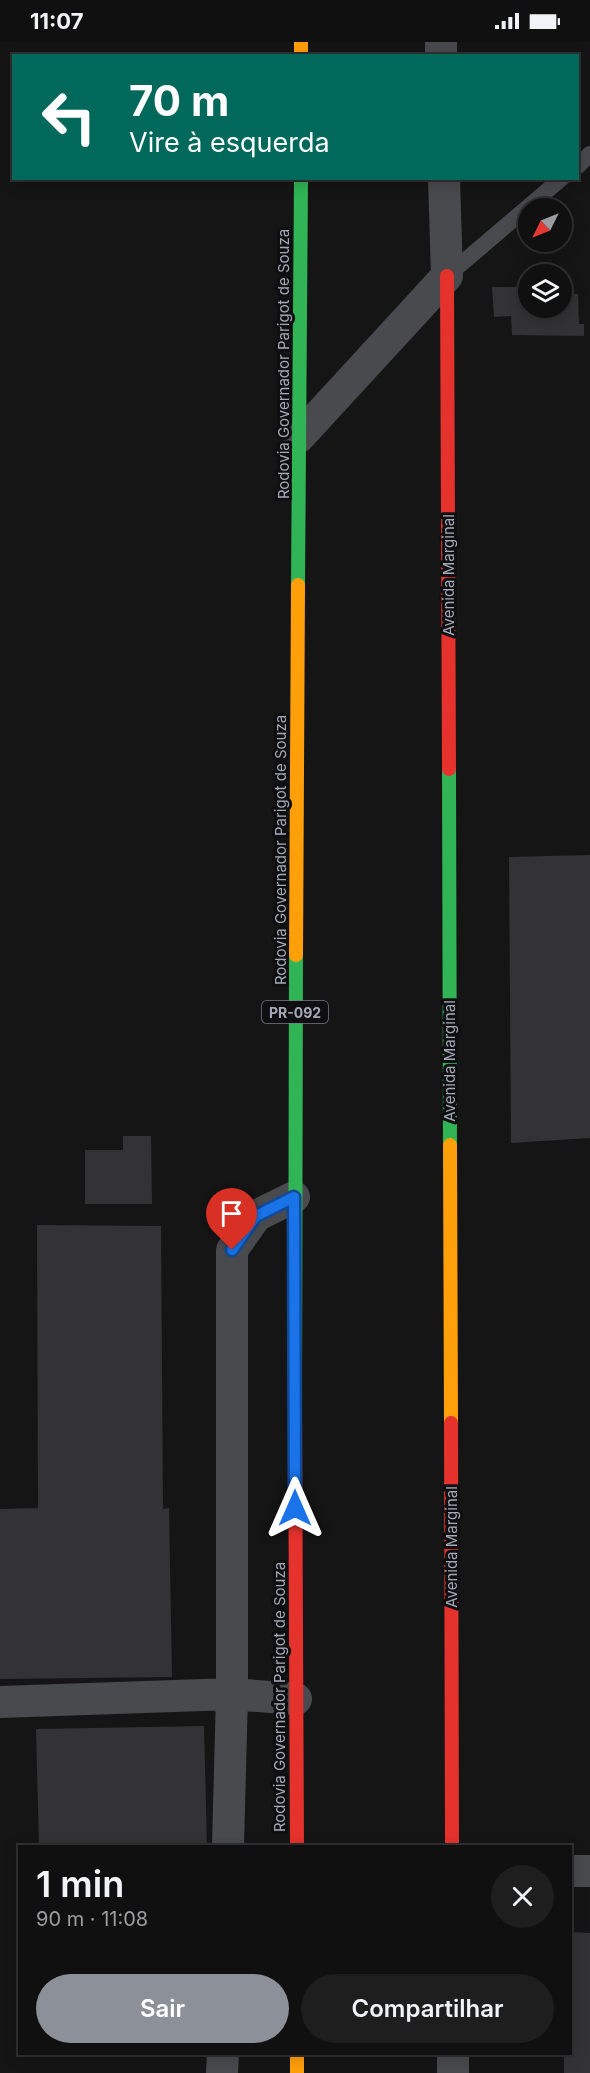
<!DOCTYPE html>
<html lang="pt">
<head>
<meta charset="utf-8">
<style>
	body { margin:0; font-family:Inter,sans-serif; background:#1e1e1e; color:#f1f3f6; height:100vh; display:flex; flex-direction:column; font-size:22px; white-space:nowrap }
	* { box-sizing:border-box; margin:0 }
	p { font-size:20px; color:#9c9d9f }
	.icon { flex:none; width:33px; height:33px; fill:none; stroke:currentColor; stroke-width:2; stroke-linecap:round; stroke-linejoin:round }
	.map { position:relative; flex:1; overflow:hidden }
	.side { position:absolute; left:18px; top:1803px; width:554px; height:210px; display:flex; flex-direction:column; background:#101010; border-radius:0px; box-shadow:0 3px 15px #0003,0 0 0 2px #303030 }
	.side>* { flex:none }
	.guide { position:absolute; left:12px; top:12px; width:567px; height:126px; border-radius:0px; box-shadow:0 3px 15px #0003,0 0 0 2px #303030; background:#00695c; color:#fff; overflow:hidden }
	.needle { width:39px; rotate:227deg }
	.buttons { position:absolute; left:518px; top:156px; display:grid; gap:12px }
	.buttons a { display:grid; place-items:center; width:54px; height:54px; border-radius:50%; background:#101010; box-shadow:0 3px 15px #0003,0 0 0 2px #303030; font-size:30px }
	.pin { position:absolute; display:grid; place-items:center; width:51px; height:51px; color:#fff; margin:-62px -26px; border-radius:50% 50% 50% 0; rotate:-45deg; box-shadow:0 0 6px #0007 }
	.pin .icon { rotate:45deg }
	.me { position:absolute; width:66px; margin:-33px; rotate:0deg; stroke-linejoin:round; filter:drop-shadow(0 0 4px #0008) }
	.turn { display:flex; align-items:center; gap:21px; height:126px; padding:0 18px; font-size:27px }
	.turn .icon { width:78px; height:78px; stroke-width:2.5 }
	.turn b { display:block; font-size:42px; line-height:51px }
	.round { display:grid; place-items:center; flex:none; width:63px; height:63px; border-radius:32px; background:#1e1e1e }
	.headline { display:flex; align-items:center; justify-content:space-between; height:102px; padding:0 18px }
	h1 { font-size:36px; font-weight:600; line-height:45px }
	.button { display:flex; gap:12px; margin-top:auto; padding:12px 18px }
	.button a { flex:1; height:69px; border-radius:36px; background:#8c9099; color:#fff; font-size:24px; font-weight:600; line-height:69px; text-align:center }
	.button a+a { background:#1e1e1e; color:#f1f3f6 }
	.status { display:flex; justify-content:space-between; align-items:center; height:42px; padding:0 30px; background:#101010; direction:ltr }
	.status svg { height:16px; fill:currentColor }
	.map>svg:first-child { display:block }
	.building { fill:#333335 }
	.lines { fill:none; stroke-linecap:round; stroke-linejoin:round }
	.lane { stroke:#494a4e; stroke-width:16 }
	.street { stroke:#494a4e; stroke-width:32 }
	.fast { stroke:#30b455; stroke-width:14 }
	.slow { stroke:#ff9f0a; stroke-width:14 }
	.jam { stroke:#e5322d; stroke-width:14 }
	.route-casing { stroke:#114b97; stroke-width:15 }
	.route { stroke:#1a73e8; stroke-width:10 }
	.labels { text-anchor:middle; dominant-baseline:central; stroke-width:6; stroke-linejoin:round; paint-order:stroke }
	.shield { fill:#0f0f11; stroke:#777b86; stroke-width:1.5 }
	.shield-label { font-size:14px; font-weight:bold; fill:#a4a9b8 }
	.street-label { font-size:15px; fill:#a4a9b8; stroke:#0f0f11 }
</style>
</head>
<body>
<div class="status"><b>11:07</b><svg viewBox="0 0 49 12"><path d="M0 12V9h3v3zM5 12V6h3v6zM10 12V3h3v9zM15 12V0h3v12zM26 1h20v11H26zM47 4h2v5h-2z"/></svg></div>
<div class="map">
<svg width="590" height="2031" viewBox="0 0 590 2031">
	<rect width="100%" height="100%" fill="#151515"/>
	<path class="building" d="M492 245H528V266H561V252H578L579 282H584V294L512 293 511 274 494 275Z
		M590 813V1096L511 1101 509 815Z
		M123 1094H151L152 1162H85V1108H123Z
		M37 1183 161 1184 163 1467 169 1466 172 1635 0 1637V1467L38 1466Z
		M204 1684 207 1804H39L36 1687Z
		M570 1890 590 1891V2031H564V2012H570Z"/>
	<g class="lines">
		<path class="lane" d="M578 124 590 112
			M447 234 562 136"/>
		<path class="street" d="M441 0V14
			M299 395 447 234 444 136
			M0 1660 232 1652 296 1657
			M228 1804 232 1652V1208L256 1174 294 1155
			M570 1829H590
			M222 2031 223 2012
			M453 2031V2012"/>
		<path class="fast" d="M298 543 301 136
			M449 727 450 1103
			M295 1374 296 913"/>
		<path class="slow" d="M301 0V14
			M296 913 298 543
			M450 1103 451 1381
			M297 2012V2031"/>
		<path class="jam" d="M447 234 449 727
			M295 1374 297 1804
			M451 1381 452 1804"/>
	</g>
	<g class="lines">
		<g class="route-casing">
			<path id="route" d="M232 1208 256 1174 294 1155 295 1466"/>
		</g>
		<use href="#route" class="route"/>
	</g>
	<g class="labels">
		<rect class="shield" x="262" y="959" width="66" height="22" rx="4.5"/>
		<g class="shield-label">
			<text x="295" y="970">PR-092</text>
		</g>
		<g class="street-label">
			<text transform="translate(283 322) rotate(-90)">Rodovia Governador Parigot de Souza</text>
			<text transform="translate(448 533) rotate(-90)">Avenida Marginal</text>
			<text transform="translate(280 808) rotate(-90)">Rodovia Governador Parigot de Souza</text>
			<text transform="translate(449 1019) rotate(-90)">Avenida Marginal</text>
			<text transform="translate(451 1505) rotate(-90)">Avenida Marginal</text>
			<text transform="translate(279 1655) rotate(-90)">Rodovia Governador Parigot de Souza</text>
		</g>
	</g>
</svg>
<div class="buttons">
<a><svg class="needle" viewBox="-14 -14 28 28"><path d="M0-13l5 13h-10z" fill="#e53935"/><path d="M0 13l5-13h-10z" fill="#9c9d9f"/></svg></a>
<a><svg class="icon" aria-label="layers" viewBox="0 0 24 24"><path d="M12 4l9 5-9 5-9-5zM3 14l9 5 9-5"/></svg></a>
</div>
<div class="pin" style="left:232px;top:1208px;background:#d93025"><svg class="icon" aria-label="arrive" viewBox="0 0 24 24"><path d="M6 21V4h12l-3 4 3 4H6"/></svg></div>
<svg class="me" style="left:295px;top:1466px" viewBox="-20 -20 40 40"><path d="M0-17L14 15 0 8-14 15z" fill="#1a73e8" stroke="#fff" stroke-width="4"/></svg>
<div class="guide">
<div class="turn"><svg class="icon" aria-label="left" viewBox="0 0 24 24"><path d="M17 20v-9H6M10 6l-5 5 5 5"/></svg><div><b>70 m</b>Vire à esquerda</div></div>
</div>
<section class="side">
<div class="headline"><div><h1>1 min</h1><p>90 m · 11:08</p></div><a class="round"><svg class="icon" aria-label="close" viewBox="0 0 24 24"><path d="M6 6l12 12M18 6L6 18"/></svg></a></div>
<div class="button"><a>Sair</a><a>Compartilhar</a></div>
</section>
</div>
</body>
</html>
